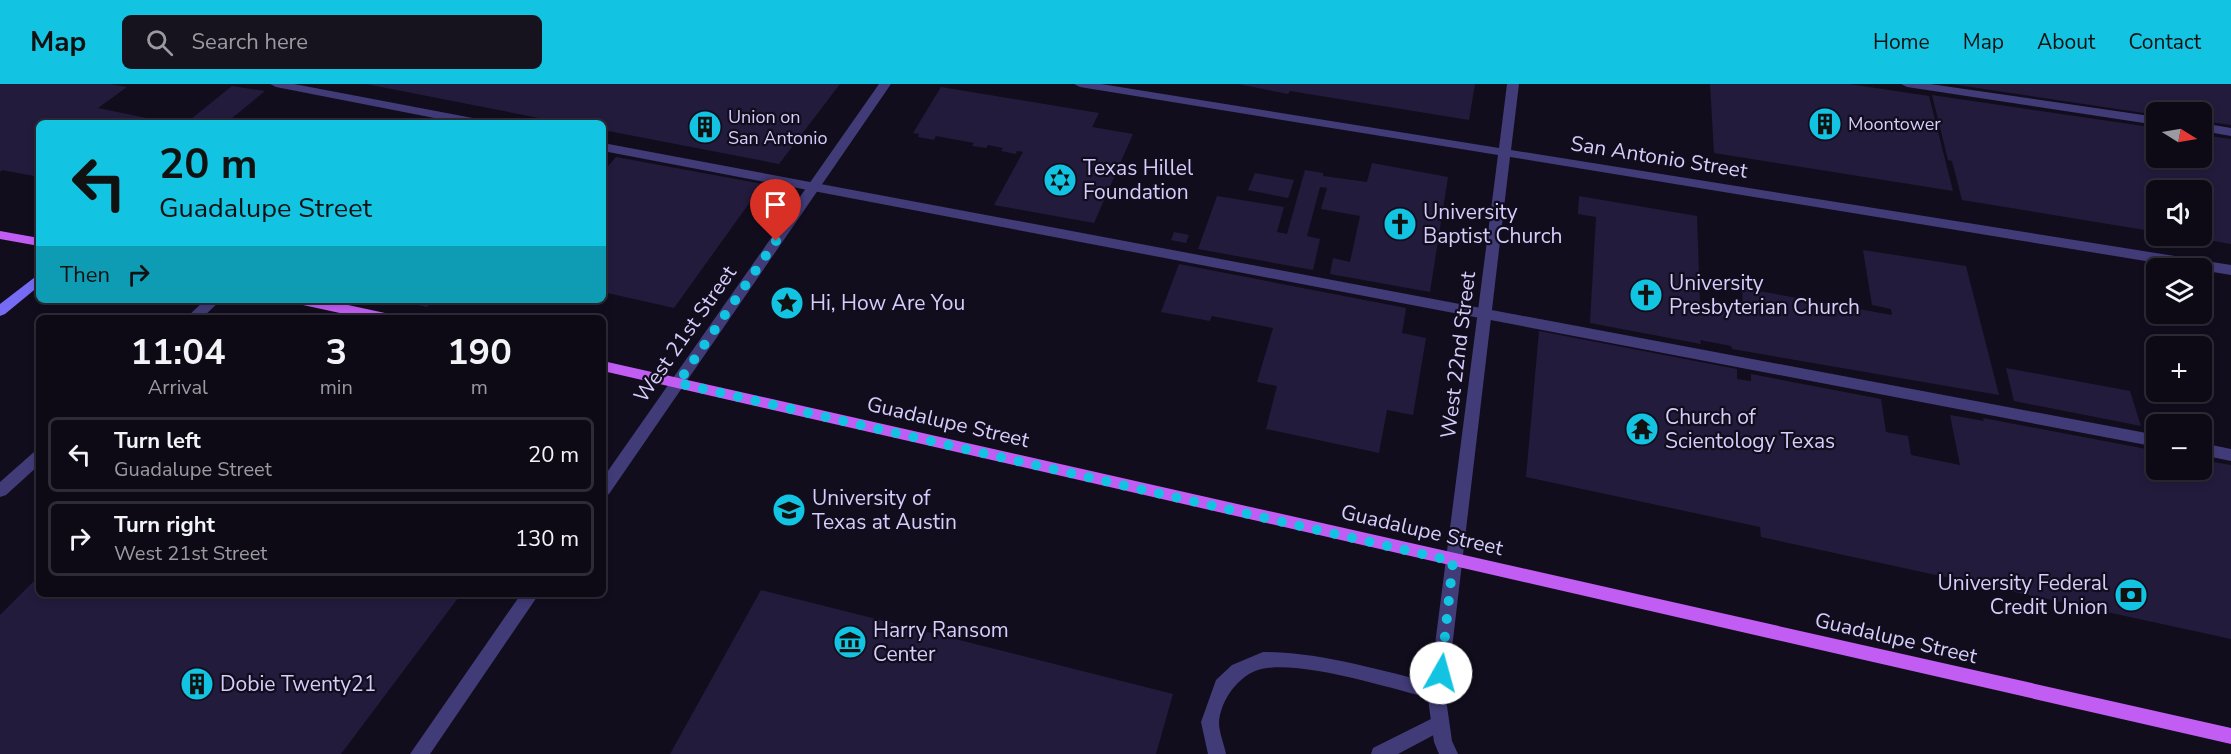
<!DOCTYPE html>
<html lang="en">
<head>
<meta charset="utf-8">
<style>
	body { margin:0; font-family:"Nunito Sans",sans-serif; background:#16131f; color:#f1f3f6; height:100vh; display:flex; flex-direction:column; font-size:22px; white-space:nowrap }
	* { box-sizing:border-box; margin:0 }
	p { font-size:20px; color:#9a9aa1 }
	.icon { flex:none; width:33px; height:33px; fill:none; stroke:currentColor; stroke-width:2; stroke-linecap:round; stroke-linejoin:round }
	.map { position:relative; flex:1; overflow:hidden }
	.side { position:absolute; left:36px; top:231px; width:570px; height:282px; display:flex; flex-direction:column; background:#0d0a16; border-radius:9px; box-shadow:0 3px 9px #0003,0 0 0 2px #2d2b35 }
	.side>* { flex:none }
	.guide { position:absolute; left:36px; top:36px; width:570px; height:183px; border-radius:9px; box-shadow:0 3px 9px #0003,0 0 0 2px #2d2b35; background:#12c4e2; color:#111; overflow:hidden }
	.needle { width:39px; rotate:101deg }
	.buttons { position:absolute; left:2146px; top:18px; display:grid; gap:12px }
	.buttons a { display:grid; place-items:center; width:66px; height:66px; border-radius:9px; background:#0d0a16; box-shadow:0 3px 9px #0003,0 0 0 2px #2d2b35; font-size:30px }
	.pin { position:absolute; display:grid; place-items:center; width:51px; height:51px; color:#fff; margin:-62px -26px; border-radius:50% 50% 50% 0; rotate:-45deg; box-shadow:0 0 6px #0007 }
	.pin .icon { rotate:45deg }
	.me { position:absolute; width:66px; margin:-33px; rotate:7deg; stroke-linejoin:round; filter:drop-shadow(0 0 4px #0008) }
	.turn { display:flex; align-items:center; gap:21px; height:126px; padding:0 24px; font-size:27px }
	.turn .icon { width:78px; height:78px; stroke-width:2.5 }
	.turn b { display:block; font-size:42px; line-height:51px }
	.then { display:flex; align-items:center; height:57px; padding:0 24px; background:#0003; gap:12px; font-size:22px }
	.eta { display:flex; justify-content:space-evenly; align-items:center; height:102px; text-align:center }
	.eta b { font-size:36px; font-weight:700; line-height:42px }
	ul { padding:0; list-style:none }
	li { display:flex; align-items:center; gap:18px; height:75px; margin:0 12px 9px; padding:0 12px; border:3px solid #2d2b35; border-radius:9px }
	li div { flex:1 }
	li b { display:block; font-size:22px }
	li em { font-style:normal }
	header { display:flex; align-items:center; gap:36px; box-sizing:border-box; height:84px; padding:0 30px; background:#12c4e2; color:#111 }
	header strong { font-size:28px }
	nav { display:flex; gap:33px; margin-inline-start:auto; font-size:21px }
	.search { width:420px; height:54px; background:#16131f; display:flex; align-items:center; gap:15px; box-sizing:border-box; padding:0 21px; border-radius:9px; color:#9a9aa1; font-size:22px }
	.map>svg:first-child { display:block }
	.building { fill:#231b3c }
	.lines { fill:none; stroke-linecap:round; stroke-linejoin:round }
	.lane { fill:#413c78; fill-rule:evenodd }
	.street { fill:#413c78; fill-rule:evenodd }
	.secondary { fill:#766cf3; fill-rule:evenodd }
	.primary { fill:#c15df2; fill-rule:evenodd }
	.route { stroke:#12c4e2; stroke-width:10; stroke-dasharray:0 18 }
	.labels { text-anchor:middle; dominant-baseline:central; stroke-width:4.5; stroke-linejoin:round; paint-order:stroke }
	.far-poi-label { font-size:18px; fill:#d5cdfb; stroke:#110d1d; text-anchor:start }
	.street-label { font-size:21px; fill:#d5cdfb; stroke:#110d1d }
	.poi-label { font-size:21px; fill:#d5cdfb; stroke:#110d1d; text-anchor:start }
</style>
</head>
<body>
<header>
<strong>Map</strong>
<div class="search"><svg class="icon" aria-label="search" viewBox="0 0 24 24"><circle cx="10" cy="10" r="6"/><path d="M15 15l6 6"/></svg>Search here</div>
<nav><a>Home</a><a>Map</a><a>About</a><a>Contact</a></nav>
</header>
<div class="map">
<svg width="2231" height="670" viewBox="0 0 2231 670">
	<rect width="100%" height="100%" fill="#110d1d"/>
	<path class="building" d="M0 0H110L127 3 98 24 171 39H39V93L2 86 0 88Z
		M366 0H840L779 80 603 46V39H564Z
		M1238 0H1475L1469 36 1290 7 1288 10Z
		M1710 0H1849L1929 12 1953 107 1714 69Z
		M1951 0H2231V41L2202 37V28H2157V31Z
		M232 2 265 7 226 39H186Z
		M941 3 1099 29 1092 43 1133 50 1094 139 994 121 1023 68 1017 67 1016 70 1001 67 1003 64 988 61 986 64 972 62 974 59 936 52 934 56 918 53 919 50 913 49Z
		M1932 11 2157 44V74H2202V51L2231 55V160L2188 153 2202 152V106H2157V148L1962 116 1952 77 1948 76Z
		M616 73 763 100 674 224 603 208V88Z
		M1372 79 1448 93 1430 208 1330 190 1333 174 1350 178 1360 132 1321 125 1327 104 1320 103 1307 152 1320 155 1313 186 1198 165 1217 112 1284 123 1277 148 1287 150 1305 86 1323 89V92L1367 98Z
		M1255 89 1294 96 1288 114 1248 106Z
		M1579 112 1697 132 1700 218 1743 225 1742 204 1892 231 1891 225 1872 221 1863 166 1966 182 1999 311 1732 265 1731 262 1700 256 1701 260 1590 239 1596 133 1578 130Z
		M1174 148 1189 151 1186 159 1171 156Z
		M1179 180 1406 224 1402 249 1426 254 1413 331 1387 326 1379 369 1266 345 1277 302 1257 298 1273 244 1212 232 1210 237 1161 228Z
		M412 216H428L433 217 427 223 409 219Z
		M1539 247 1737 285V295L1751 297V290L1881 315 1886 348 1908 352 1911 371 1960 381 1950 331 1984 337 1983 334 2157 367V386H2202V376L2231 381V555L1761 453 1760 443 1526 393Z
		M2006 284 2130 307 2141 342 2014 317Z
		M39 492V510H461L341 670H0V531Z
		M761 506 1173 610 1156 670H670Z"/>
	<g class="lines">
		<path class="lane" d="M270 0H294L478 35 484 39H460L276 3Z
			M1901 0H1930L2157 33V41L1907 3Z
			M2202 39 2231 44V52L2202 47Z
			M603 59 2157 351V363L603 67Z
			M205 216H221L202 234H186Z
			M2202 359 2231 365V377L2202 371Z
			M39 366V381L6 411 0 413V398L34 368Z
			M1263 568C1322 568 1380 587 1438 600L1444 602 1447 608 1444 614 1438 616C1390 605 1314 579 1267 584 1242 586 1220 615 1219 639 1219 648 1224 660 1226 670H1208L1201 638 1216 596 1232 581Z
			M1439 631 1445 633 1448 639 1445 645 1398 670H1371L1373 664Z"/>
		<path class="street" d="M879 0H891L609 410 603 412V394Z
			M1074 0H1101L1499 64 1507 0H1519L1511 66 2231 181V191L1510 73 1446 615 1452 657 1458 670H1439L1434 658 1428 615 1498 71 1080 3Z
			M521 510H539L430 670H410Z"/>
		<path class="secondary" d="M39 190V202L5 230 0 232V220Z"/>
		<path class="primary" d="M0 147 39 154V162L0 155Z
			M296 216H325L385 229 392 234H363L303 221Z
			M603 277 2231 644V660L603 287Z"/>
	</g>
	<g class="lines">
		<path class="route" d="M776 157 678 299 1453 477 1441 589"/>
	</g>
	<defs>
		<g id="building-disc" transform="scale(1.725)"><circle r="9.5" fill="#12c4e2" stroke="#110d1d"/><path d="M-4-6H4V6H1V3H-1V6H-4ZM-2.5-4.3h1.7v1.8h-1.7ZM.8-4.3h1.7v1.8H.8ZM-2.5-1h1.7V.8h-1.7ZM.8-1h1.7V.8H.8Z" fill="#111"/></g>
		<g id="synagogue-disc" transform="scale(1.725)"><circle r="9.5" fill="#12c4e2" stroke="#110d1d"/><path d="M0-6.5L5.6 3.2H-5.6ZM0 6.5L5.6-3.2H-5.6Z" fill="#111"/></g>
		<g id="church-disc" transform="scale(1.725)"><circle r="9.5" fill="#12c4e2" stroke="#110d1d"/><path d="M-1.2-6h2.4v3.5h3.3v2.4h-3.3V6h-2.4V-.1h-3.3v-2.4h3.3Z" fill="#111"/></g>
		<g id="sight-disc" transform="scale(1.725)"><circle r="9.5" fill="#12c4e2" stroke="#110d1d"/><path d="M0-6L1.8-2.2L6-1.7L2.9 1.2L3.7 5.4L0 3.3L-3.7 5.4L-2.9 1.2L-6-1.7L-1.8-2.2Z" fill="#111"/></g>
		<g id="temple-disc" transform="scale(1.725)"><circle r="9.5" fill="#12c4e2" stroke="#110d1d"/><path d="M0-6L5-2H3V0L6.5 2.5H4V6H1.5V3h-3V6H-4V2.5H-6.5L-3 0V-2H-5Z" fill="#111"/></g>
		<g id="university-disc" transform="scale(1.725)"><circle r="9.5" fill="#12c4e2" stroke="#110d1d"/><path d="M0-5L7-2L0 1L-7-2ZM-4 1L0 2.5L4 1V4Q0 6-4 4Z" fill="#111"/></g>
		<g id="bank-disc" transform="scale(1.725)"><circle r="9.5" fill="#12c4e2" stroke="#110d1d"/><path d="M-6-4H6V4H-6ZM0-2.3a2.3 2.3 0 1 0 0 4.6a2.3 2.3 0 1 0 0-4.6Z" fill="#111"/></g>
		<g id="museum-disc" transform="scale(1.725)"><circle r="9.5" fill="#12c4e2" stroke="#110d1d"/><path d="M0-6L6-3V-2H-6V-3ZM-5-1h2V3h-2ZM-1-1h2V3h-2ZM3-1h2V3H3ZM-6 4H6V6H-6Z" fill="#111"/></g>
	</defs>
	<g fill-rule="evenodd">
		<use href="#building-disc" x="1825" y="40"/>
		<use href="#building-disc" x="705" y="43"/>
		<use href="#synagogue-disc" x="1060" y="96"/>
		<use href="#church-disc" x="1400" y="140"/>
		<use href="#church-disc" x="1646" y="211"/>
		<use href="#sight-disc" x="787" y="219"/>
		<use href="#temple-disc" x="1642" y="345"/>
		<use href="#university-disc" x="789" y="426"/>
		<use href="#bank-disc" x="2131" y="511"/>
		<use href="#museum-disc" x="850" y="558"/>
		<use href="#building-disc" x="197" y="600"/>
	</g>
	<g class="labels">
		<g class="far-poi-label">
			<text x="728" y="33">Union on<tspan x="728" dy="21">San Antonio</tspan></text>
			<text x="1848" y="40">Moontower</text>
		</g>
		<g class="street-label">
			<text transform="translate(1659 73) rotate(9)">San Antonio Street</text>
			<text transform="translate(685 250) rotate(-55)">West 21st Street</text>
			<text transform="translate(1458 271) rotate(-83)">West 22nd Street</text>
			<text transform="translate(948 338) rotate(13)">Guadalupe Street</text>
			<text transform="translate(1422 446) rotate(13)">Guadalupe Street</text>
			<text transform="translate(1896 554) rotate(13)">Guadalupe Street</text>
		</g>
		<g class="poi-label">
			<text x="1083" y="84">Texas Hillel<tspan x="1083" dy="24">Foundation</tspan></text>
			<text x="1423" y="128">University<tspan x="1423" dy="24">Baptist Church</tspan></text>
			<text x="1669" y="199">University<tspan x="1669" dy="24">Presbyterian Church</tspan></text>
			<text x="810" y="219">Hi, How Are You</text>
			<text x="1665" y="333">Church of<tspan x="1665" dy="24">Scientology Texas</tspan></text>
			<text x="812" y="414">University of<tspan x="812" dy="24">Texas at Austin</tspan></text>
			<text x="2108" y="499" text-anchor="end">University Federal<tspan x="2108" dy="24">Credit Union</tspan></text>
			<text x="873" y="546">Harry Ransom<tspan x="873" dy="24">Center</tspan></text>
			<text x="220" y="600">Dobie Twenty21</text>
		</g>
	</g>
</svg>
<div class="buttons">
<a><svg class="needle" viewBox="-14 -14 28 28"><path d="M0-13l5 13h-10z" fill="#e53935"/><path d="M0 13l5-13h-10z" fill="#9a9aa1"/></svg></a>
<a><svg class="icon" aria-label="sound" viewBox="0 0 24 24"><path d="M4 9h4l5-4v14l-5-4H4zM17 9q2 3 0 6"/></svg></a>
<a><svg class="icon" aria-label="layers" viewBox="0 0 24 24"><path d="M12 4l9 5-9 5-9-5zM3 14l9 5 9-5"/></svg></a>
<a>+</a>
<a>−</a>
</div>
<div class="pin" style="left:776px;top:157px;background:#d93025"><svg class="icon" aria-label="arrive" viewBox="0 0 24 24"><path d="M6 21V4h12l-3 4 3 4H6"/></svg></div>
<svg class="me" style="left:1441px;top:589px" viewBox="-20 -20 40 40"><circle r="19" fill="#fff"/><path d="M0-13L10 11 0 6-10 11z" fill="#12c4e2"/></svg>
<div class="guide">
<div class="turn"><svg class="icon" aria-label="left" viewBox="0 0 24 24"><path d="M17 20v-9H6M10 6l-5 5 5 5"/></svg><div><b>20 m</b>Guadalupe Street</div></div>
<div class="then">Then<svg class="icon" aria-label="right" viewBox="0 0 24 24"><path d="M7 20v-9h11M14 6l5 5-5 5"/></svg></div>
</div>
<section class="side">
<div class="eta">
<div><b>11:04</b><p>Arrival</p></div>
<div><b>3</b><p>min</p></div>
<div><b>190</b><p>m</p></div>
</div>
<ul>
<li><svg class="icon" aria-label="left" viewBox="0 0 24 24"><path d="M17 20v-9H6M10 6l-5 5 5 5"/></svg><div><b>Turn left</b><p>Guadalupe Street</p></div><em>20 m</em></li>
<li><svg class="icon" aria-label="right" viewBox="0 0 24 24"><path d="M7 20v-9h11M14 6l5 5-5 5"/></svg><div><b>Turn right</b><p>West 21st Street</p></div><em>130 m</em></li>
</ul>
</section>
</div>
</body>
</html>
